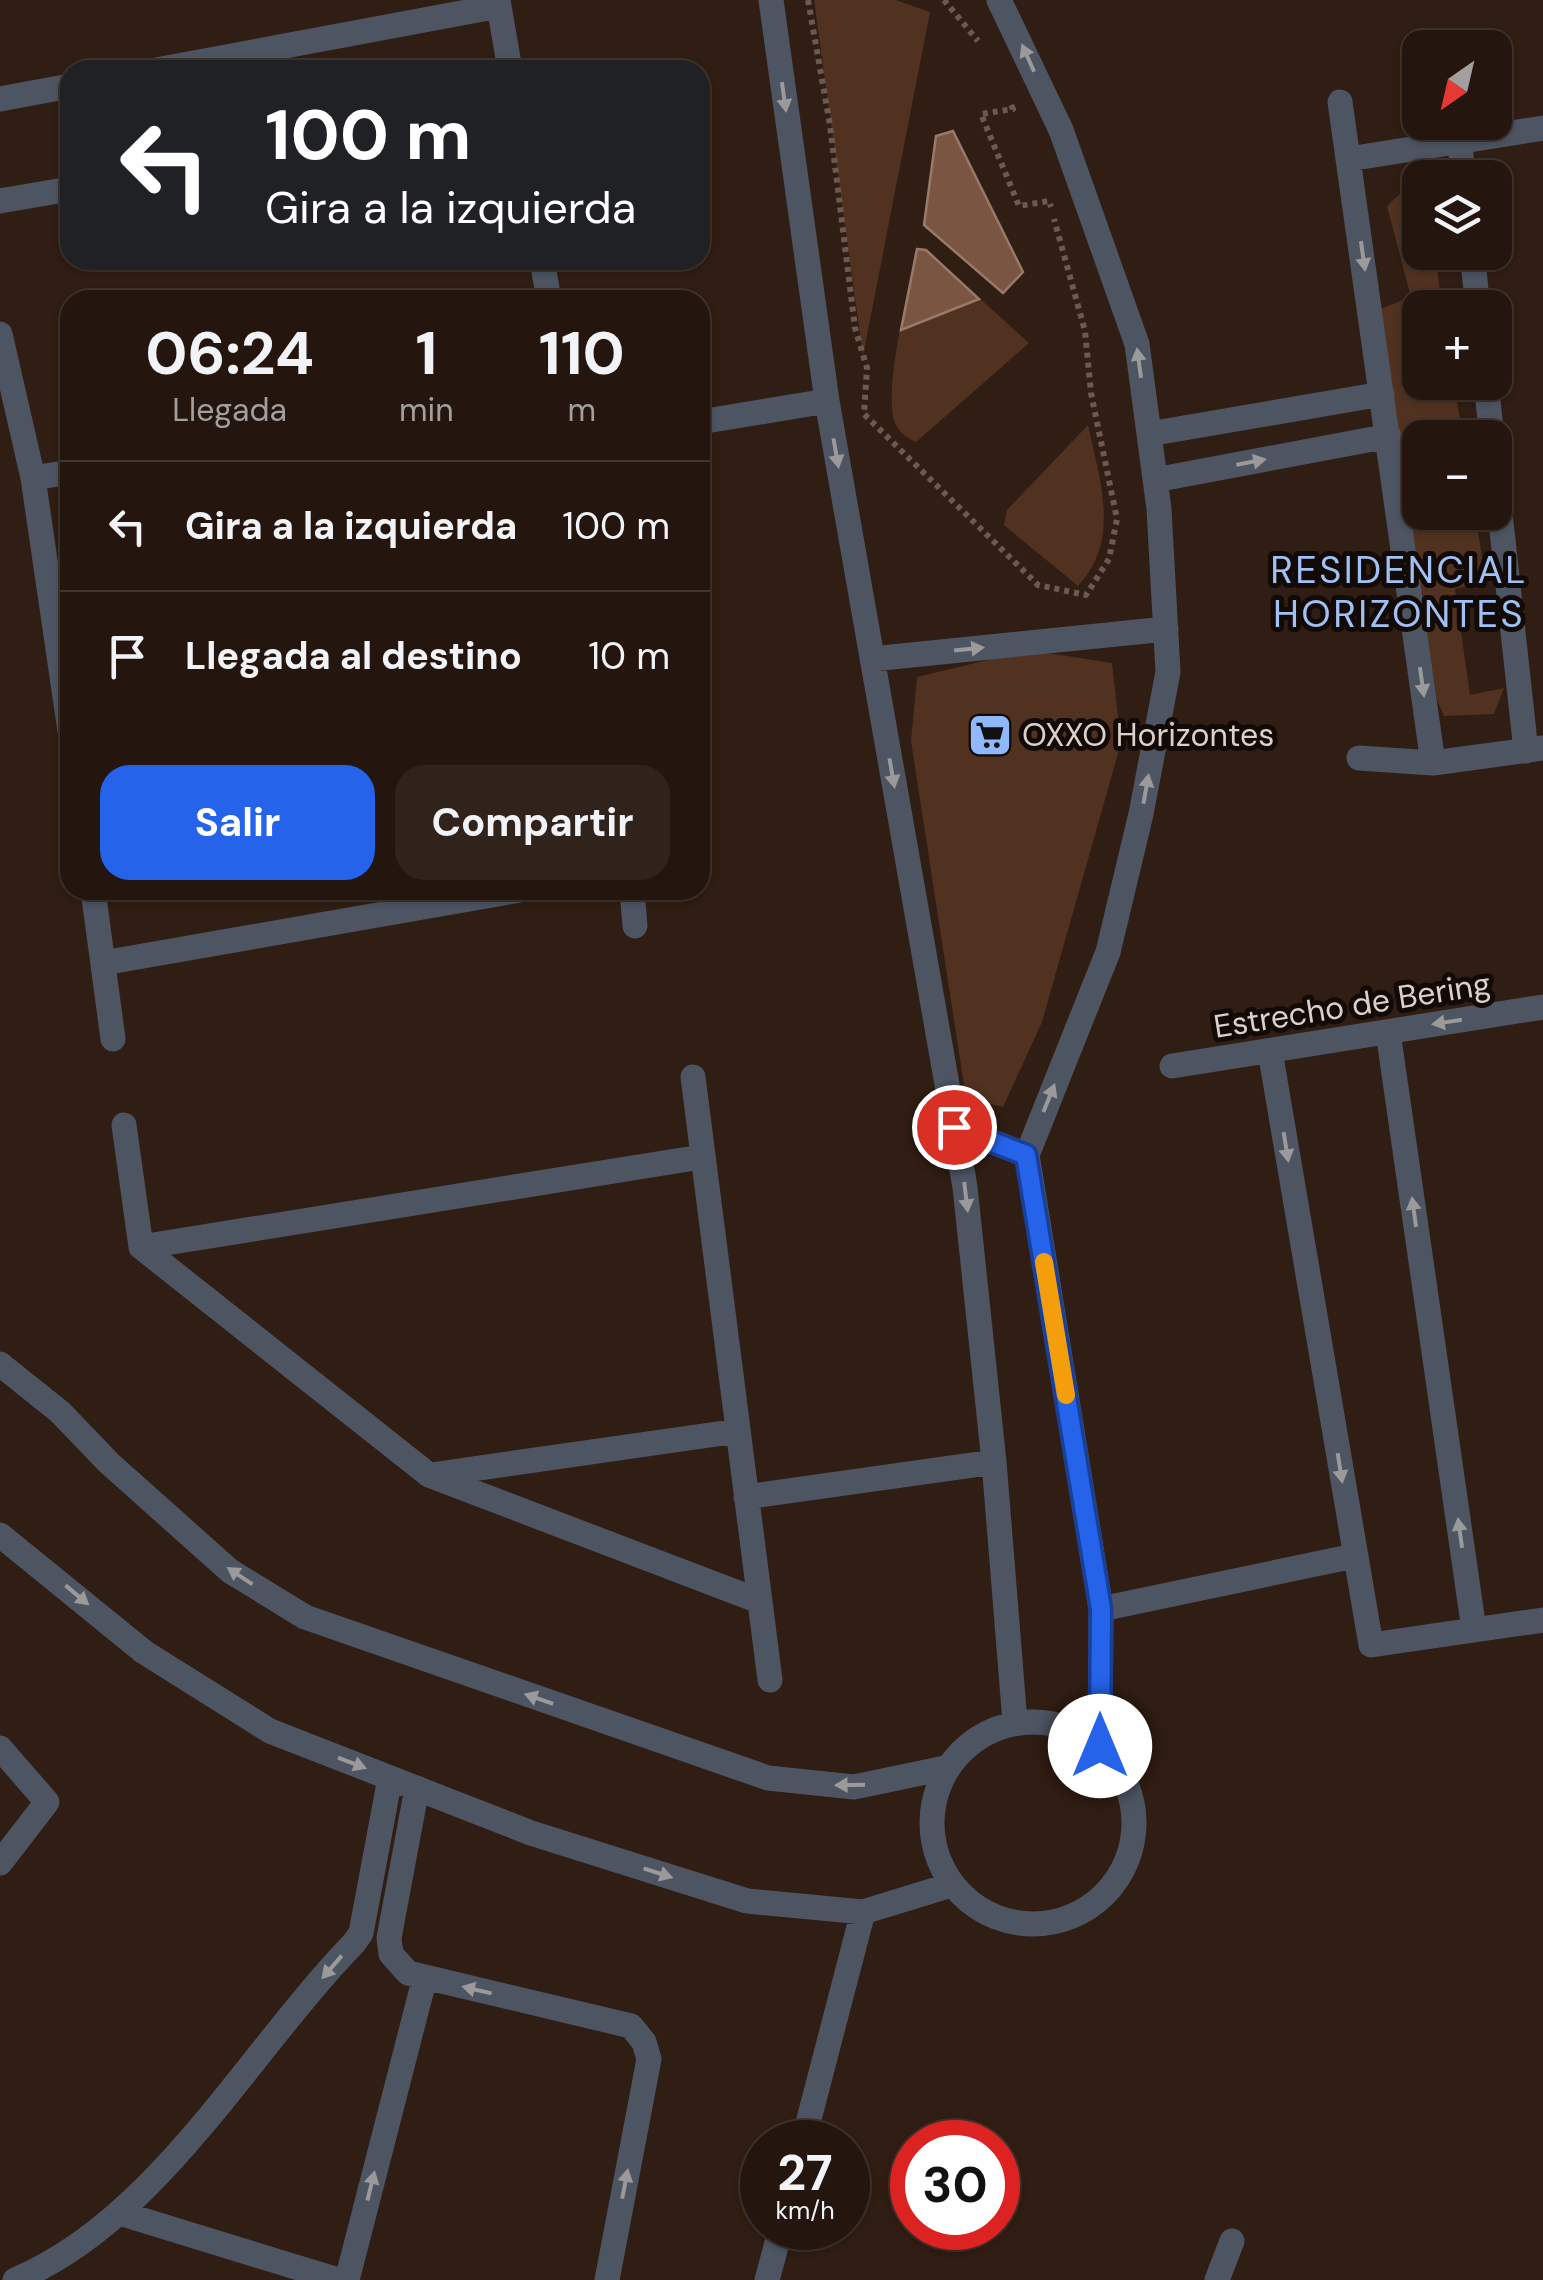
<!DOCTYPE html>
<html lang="es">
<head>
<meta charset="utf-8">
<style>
	body { margin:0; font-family:"DM Sans",sans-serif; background:#30231c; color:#f1f3f6; height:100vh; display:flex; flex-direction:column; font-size:38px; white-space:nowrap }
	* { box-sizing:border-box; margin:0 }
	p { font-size:32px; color:#a39f9e }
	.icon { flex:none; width:55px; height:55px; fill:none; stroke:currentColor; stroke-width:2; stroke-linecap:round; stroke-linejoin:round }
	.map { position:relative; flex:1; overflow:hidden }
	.side { position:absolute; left:60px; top:290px; width:650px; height:610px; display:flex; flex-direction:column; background:#24160e; border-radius:30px; box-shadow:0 2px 8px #0004,0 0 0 2px #41352e }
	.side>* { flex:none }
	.guide { position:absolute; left:60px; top:60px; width:650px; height:210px; border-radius:30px; box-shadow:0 2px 8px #0004,0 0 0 2px #41352e; background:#202124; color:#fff; overflow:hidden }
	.needle { width:65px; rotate:214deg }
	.tools { position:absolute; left:1402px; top:30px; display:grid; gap:20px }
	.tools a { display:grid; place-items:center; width:110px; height:110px; border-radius:20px; background:#24160e; box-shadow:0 2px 8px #0004,0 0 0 2px #41352e; font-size:50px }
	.speed { position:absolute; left:740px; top:2120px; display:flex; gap:20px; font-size:50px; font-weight:700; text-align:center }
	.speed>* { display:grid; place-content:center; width:130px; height:130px; border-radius:50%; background:#24160e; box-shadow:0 2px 8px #0004,0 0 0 2px #41352e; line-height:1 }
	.speed small { font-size:25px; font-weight:400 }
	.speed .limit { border:15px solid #d22; background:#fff; color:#111 }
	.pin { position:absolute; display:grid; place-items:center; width:85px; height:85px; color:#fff; margin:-42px; border:5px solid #fff; border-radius:50%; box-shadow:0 2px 10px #0007 }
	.me { position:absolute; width:110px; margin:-55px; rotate:0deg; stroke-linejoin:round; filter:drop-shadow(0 0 8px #0008) }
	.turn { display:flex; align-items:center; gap:35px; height:210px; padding:0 40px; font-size:45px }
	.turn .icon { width:130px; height:130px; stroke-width:2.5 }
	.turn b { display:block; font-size:70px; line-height:85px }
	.eta { display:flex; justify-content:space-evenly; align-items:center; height:170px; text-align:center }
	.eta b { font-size:60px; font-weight:700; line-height:70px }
	.primary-button { display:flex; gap:20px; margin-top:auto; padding:20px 40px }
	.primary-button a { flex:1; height:115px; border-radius:30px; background:#2563eb; color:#fff; font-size:40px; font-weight:700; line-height:115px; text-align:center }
	.primary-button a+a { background:#30231c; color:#f1f3f6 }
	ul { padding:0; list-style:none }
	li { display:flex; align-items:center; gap:30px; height:130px; padding:0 40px; border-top:2px solid #41352e }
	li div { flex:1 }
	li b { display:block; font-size:38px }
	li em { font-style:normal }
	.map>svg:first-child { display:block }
	.green { fill:#513220 }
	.water { fill:#795542; stroke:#977a6a; stroke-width:2.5 }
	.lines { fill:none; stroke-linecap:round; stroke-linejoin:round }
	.path { stroke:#6b5a51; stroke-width:6; stroke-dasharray:5 5; stroke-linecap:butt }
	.street { stroke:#4d5563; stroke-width:25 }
	.oneway { fill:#9c999b }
	.route-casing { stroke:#184099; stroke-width:25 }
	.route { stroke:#2563eb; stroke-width:18 }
	.slow { stroke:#f59e0b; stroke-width:18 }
	.labels { text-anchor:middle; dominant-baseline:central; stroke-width:10; stroke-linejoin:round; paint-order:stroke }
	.poi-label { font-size:32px; fill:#ddd0c9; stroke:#120a06; text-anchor:start }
	.street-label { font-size:32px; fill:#ddd0c9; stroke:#120a06 }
	.quarter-label { font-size:38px; letter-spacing:2.5px; fill:#a1c0f3; stroke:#120a06 }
</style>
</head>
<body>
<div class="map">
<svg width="1543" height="2280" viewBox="0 0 1543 2280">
	<rect width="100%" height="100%" fill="#301d13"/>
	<path class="green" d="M814 0H896L930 12 863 356Z
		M1400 194 1420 199V252L1435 253 1442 307 1420 308V382L1454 383 1463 437 1420 438V512L1475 513 1486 582 1455 589 1470 695 1504 688 1494 714 1444 716 1437 700 1380 309 1411 297 1387 206Z
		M917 249 926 250 1029 343 916 442C906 438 898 431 894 421 884 385 909 288 917 249Z
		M1088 425C1100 480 1121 541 1078 586L1004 525 1007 510Z
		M1029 650 1112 663 1121 743 1042 1022 1003 1107 966 1098 911 741 917 677Z"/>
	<path class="water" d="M953 131 1023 272 1003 293 924 225 936 136Z
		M917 249 926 250 979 299 901 330Z"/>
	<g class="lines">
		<path class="path" d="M808 0 830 125 855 328 867 368 864 414 1038 585 1086 595 1109 559 1117 519 1091 393 1085 331 1054 219
			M944 0 978 41
			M1011 105 1013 109 981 114 1019 206 1049 201 1051 207"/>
		<path class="street" d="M498 0 510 70
			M771 0 827 401 965 1187 994 1462 1015 1722
			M999 0 1061 130 1137 344 1159 509 1168 672 1141 814 1108 952 1027 1155 1101 1609 1100 1746
			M156 70 499 6
			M0 99 70 86
			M1340 102 1433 763
			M1460 143 1463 178
			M1349 159 1543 128
			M0 201 70 189
			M1472 252 1478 308
			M542 260 549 300
			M0 334 33 478 70 731
			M1486 382 1492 438
			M700 422 827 401
			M1149 434 1382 394
			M1495 467 1526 751
			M33 478 70 472
			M1155 480 1389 436
			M872 659 1166 629
			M1359 758 1433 763 1543 748
			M93 890 113 1039
			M632 890 635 926
			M103 963 520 890
			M1388 1032 1474 1630
			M1270 1051 1371 1645 1543 1620
			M1172 1066 1543 1007
			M693 1077 770 1680
			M124 1125 141 1247 429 1475 759 1601
			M954 1127 1027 1155
			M141 1247 701 1157
			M0 1364 60 1412 109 1463 230 1571 305 1617 768 1778 854 1787 945 1768
			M431 1475 738 1431
			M746 1497 994 1462
			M0 1535 144 1652 270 1731 531 1833 747 1901 863 1912 951 1885
			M1101 1609 1354 1556
			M932 1823a101 101 0 1 1 202 0a101 101 0 1 1-202 0Z
			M0 1748 47 1802 0 1863
			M417 1788 389 1938 391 1954 408 1973 631 2026 644 2042 649 2059 607 2280
			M803 2142 863 1912
			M123 2214 338 2280
			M15 2280C157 2221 248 2052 354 1943L361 1933 390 1778
			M347 2280 425 1977
			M767 2280 781 2228
			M1217 2280 1232 2241"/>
	</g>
	<defs><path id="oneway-solid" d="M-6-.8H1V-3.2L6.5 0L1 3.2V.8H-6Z" transform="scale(2.5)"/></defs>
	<g class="oneway">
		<use href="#oneway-solid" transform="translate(1028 58) rotate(-114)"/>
		<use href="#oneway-solid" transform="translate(784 97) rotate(82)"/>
		<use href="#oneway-solid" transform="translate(1363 256) rotate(82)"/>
		<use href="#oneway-solid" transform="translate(1139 363) rotate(-98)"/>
		<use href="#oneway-solid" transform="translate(836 453) rotate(80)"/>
		<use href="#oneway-solid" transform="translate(1251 462) rotate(-11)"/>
		<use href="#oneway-solid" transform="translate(969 649) rotate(-6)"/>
		<use href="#oneway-solid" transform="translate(1422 682) rotate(82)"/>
		<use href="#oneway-solid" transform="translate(892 773) rotate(80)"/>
		<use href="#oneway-solid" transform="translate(1146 789) rotate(-80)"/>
		<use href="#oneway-solid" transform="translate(1447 1022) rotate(171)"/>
		<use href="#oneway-solid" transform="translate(1049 1098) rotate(-68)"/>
		<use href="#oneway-solid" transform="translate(1286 1147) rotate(81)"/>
		<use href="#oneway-solid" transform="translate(966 1197) rotate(83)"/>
		<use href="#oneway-solid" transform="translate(1414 1212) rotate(-98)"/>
		<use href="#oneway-solid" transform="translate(1340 1468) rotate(81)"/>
		<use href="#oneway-solid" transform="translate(1460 1533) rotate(-98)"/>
		<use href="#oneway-solid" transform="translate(240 1576) rotate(-146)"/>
		<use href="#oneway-solid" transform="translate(77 1595) rotate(40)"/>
		<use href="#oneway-solid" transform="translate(539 1699) rotate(-161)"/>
		<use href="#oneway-solid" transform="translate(352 1763) rotate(21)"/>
		<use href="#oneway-solid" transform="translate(850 1785) rotate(179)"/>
		<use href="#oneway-solid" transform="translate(658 1873) rotate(18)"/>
		<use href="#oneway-solid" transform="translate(332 1967) rotate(131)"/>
		<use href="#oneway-solid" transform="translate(477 1990) rotate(-167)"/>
		<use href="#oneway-solid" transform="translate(625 2184) rotate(-79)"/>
		<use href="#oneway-solid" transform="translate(371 2186) rotate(-76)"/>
	</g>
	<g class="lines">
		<g class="route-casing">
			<path id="route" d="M954 1127 1026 1155 1101 1609 1100 1746"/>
		</g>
		<use href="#route" class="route"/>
		<path class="slow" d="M1044 1262 1066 1395"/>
	</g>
	<defs>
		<g id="supermarket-square" transform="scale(2.25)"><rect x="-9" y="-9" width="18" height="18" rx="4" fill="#8fb8fd" stroke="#120a06"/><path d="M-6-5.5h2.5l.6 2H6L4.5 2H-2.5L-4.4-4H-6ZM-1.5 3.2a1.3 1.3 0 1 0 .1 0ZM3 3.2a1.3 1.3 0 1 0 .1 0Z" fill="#111"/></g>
	</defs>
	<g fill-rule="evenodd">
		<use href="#supermarket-square" x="990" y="735"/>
	</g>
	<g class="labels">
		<g class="poi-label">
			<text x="1022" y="735">OXXO Horizontes</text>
		</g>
		<g class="street-label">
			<text transform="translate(1352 1005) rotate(-9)">Estrecho de Bering</text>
		</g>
		<g class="quarter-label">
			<text x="1399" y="570">RESIDENCIAL<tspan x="1399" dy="44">HORIZONTES</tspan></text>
		</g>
	</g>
</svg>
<div class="tools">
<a><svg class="needle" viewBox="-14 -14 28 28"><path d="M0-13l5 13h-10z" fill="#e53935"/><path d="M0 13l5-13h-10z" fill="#a39f9e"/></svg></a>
<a><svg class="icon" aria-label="layers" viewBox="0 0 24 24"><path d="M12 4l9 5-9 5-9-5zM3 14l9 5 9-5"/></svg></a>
<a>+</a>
<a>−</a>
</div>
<div class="speed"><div>27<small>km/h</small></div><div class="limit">30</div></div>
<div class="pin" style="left:954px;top:1127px;background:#d93025"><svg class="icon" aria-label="arrive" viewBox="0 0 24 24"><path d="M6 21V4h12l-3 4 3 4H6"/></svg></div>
<svg class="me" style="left:1100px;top:1746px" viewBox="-20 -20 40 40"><circle r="19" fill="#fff"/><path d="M0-13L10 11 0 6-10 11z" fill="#2563eb"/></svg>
<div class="guide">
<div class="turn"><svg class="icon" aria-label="left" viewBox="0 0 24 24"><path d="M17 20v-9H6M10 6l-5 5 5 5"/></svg><div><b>100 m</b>Gira a la izquierda</div></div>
</div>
<section class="side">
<div class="eta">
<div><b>06:24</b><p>Llegada</p></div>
<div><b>1</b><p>min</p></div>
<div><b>110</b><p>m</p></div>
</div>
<ul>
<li><svg class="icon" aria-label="left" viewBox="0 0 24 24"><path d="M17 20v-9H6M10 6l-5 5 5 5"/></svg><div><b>Gira a la izquierda</b></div><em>100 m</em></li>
<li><svg class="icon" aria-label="arrive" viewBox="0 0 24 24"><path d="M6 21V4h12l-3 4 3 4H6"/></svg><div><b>Llegada al destino</b></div><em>10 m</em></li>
</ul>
<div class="primary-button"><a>Salir</a><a>Compartir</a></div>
</section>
</div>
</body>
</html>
